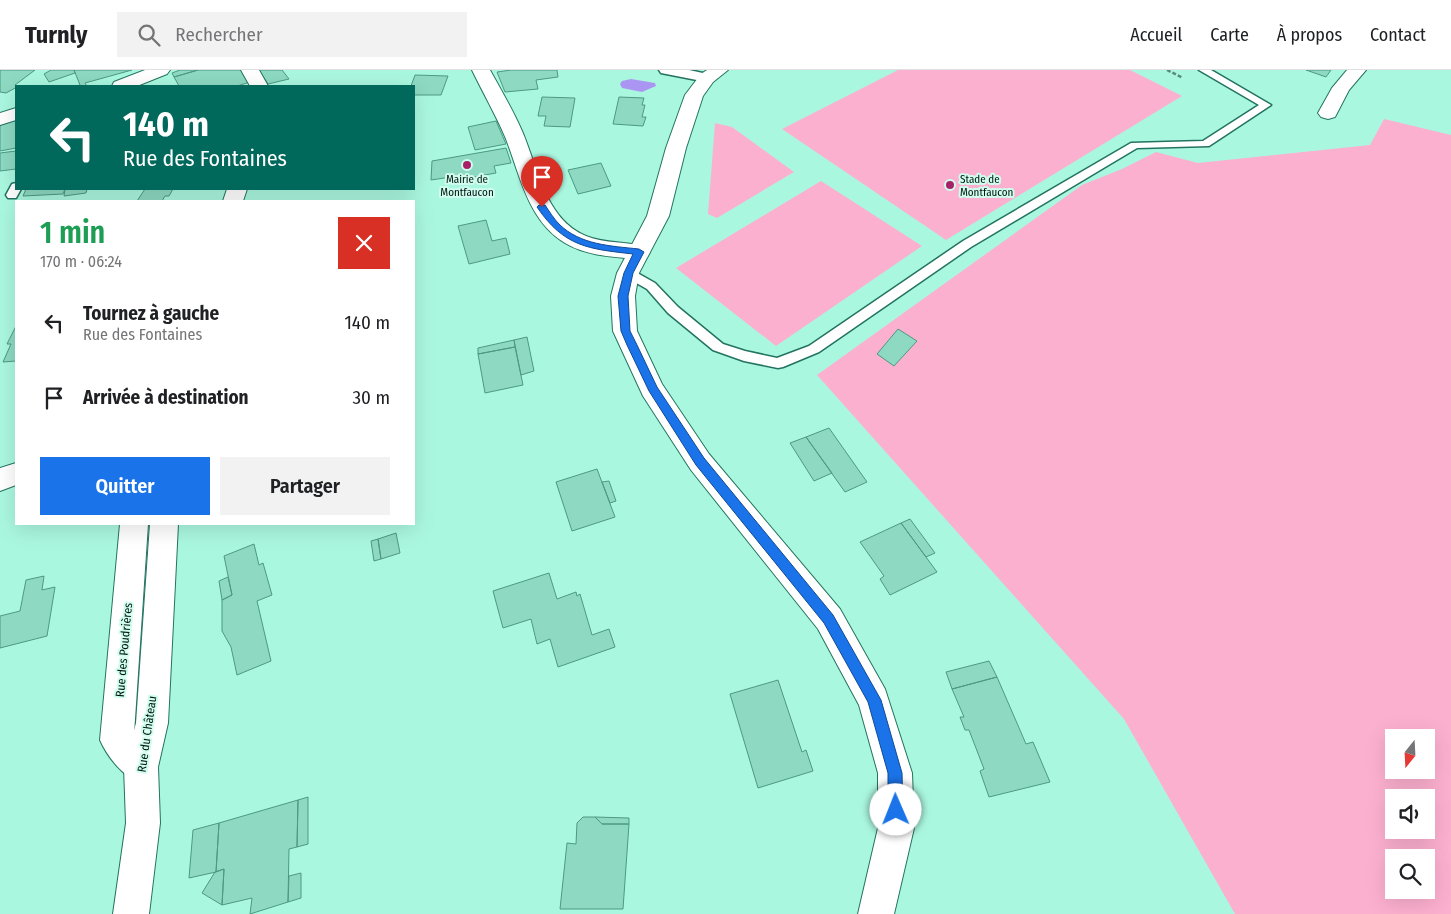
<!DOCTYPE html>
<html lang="fr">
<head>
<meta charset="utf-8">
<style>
	body { margin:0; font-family:"Fira Sans Condensed",sans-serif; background:#f2f2f2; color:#202124; height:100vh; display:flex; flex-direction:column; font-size:19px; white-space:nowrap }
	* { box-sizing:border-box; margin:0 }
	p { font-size:16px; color:#757577 }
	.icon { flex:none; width:28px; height:28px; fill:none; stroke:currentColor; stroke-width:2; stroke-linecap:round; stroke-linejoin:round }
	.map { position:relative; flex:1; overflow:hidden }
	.sheet { position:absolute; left:15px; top:130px; width:400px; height:325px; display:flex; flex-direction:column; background:#fff; border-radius:0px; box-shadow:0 5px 20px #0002 }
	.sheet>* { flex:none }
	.hud { position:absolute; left:15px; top:15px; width:400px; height:105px; border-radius:0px; box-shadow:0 5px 20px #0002; background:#00695c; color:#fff; overflow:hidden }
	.needle { width:32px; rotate:198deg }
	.controls { position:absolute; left:1385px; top:659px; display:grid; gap:10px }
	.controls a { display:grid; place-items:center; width:50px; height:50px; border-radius:0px; background:#fff; box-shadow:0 5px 20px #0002; font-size:25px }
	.pin { position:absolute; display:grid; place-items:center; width:42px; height:42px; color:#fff; margin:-51px -21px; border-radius:50% 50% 50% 0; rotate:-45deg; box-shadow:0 0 5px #0007 }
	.pin .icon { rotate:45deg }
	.me { position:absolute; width:55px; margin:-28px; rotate:359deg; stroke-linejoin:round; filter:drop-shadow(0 0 4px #0008) }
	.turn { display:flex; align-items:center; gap:18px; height:105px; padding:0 25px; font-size:22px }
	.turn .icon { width:65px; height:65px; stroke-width:2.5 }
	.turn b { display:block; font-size:35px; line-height:42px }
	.round { display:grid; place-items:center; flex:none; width:52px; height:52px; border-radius:0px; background:#f2f2f2 }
	.headline { display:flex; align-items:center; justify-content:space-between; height:85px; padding:0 25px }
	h1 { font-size:30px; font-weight:600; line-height:38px; color:#1e9e55 }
	.action { display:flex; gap:10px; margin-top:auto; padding:10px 25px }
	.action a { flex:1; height:58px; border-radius:0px; background:#1a73e8; color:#fff; font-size:20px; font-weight:600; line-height:58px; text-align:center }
	.action a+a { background:#f2f2f2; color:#202124 }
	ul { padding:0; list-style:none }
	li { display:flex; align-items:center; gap:15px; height:75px; padding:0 25px }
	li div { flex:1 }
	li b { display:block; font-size:19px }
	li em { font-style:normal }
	header { display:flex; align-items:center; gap:30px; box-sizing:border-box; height:70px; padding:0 25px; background:#fff; border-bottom:1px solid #e0e0e0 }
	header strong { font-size:24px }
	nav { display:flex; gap:28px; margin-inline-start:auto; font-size:18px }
	.search { width:350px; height:45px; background:#f2f2f2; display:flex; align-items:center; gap:12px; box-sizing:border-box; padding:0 18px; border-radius:0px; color:#757577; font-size:19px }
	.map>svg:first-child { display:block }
	.green { fill:#fcb0cf; fill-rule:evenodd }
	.water { fill:#ab95f3 }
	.building { fill:#8dd9c2; stroke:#4d9984 }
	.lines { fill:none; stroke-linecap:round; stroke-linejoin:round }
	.service-casing { stroke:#237360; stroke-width:3 }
	.pedestrian-casing { stroke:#237360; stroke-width:3 }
	.minor-casing { stroke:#237360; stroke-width:2 }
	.tertiary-casing { stroke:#237360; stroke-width:2 }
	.path { stroke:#5a8c7d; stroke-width:2.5; stroke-dasharray:4 2; stroke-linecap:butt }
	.service { fill:#fff; fill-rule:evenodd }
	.pedestrian { fill:#fff; fill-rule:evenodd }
	.minor { fill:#fff; fill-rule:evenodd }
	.tertiary { fill:#fff; fill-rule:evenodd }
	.route { fill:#1a73e8; stroke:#114b97 }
	.poi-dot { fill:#a72068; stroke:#d0fdee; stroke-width:2 }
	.labels { text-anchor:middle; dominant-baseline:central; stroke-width:4; stroke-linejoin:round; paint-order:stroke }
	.far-poi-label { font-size:11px; fill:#00140e; stroke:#d0fdee }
	.street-label { font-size:12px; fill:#00140e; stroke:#d0fdee }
</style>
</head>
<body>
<header>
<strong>Turnly</strong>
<div class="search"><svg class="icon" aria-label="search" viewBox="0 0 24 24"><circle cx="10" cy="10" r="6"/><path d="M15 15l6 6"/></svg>Rechercher</div>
<nav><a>Accueil</a><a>Carte</a><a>À propos</a><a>Contact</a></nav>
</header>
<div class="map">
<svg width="1451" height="844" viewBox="0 0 1451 844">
	<rect width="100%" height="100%" fill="#aaf7df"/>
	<path class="green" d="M898 0H1130L1182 26 946 170 782 59Z
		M1384 49 1451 65V844H1235L1124 649 817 305 1082 115 1122 99 1156 82 1198 93 1370 75ZM1394 668H1426V700H1394ZM1394 728H1426V760H1394ZM1394 788H1426V820H1394Z
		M715 53 732 57 794 102 717 148 708 144Z
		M821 111 922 176 776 276 676 198Z"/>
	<path class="water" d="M631 9 655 13 656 16 642 22 622 18 620 14 622 11Z"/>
	<path class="building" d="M0 0H35L15 15 19 16 6 23 0 22Z
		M51 0H74L75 3 49 12 44 4Z
		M74 0H132L85 13 87 16H76L80 15Z
		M180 0H198L174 7 172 3Z
		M198 0H241L250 12 237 16H179L174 7Z
		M259 0H282L289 9 268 14Z
		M511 0H557L558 7 536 10 538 19 505 22 497 2Z
		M1306 0H1331L1326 7Z
		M415 5 448 6 441 25H414V16H411Z
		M542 27 575 28 570 57 544 56 546 46H538Z
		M619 27 644 28 642 35H645L642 47H646L643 56 613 54Z
		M16 50V78L0 81V55Z
		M496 51 506 74 475 80 468 57Z
		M506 78 511 93 494 96 496 103 451 111V107L431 110 432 91Z
		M16 81V99L0 101V83Z
		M601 93 611 116 578 124 568 100Z
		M26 119H65L63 124 23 126Z
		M65 119H87L86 123 64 126Z
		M145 119H173L169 126H165L162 131H137Z
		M486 150 492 171 506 168 510 184 469 194 458 156Z
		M16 256V291L3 292 11 274H7Z
		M898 259 917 271 894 296 877 284Z
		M527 267 534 301 521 305 514 270Z
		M514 270 515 277 478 284V278Z
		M515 277 523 315 485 323 478 284Z
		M829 358 867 412 845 422 806 367Z
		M806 367 832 403 814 411 790 373Z
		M597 399 615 447 572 461 556 412Z
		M609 411 616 431 610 433 602 412Z
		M910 449 935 483 926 487 901 453Z
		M901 453 937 502 890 525 880 509 884 506 860 472Z
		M396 463 400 483 381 489 378 469Z
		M378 469 381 489 374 491 371 471Z
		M254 474 259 495 263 493 272 525 257 531 271 591 237 605 231 577 222 561V530L232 525 224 486Z
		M549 503 557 529 576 522 577 526 580 524 592 565 609 559 615 577 558 597 550 569 537 574 531 549 503 558 493 521Z
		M44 506 42 520 55 517 47 566 0 578V546L20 541 26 510Z
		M228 507 232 525 222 530 219 511Z
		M989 591 997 607 952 619 946 602Z
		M997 607 1026 674 1033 672 1050 712 989 727 980 701 984 699 969 660H965L960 647H964L952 619Z
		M778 610 802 682 806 680 813 701 758 718 730 624Z
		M308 727V774L297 777 298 730Z
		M298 730 297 777 289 779 288 832 250 844 252 828 222 835 224 799 216 802 219 753Z
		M583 747H595L602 754H629L623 839H560L567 773 576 774 577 753Z
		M595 747 629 748V754H602Z
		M219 753 216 802 189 808 193 760Z
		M224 799 222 835 202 823 215 802Z
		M301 803V828L288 832 289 806Z"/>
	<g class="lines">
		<g class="service-casing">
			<path id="service" d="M1199 0H1211L1271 35 1209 76 1137 78 971 177 819 282 783 297 778 298 744 291 713 280 668 243 647 219 624 206 622 203 624 200H632L655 213 678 237 723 274 745 281 777 288 809 276 963 171 1131 73 1203 71 1259 35Z
				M16 113V119H21L16 128H8L6 125 12 114Z"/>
		</g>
		<g class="pedestrian-casing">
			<path id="pedestrian" d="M659 0H689L712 5 714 8 712 11 707 12 661 3Z"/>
		</g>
		<g class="minor-casing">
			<path id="minor" d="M145 0H170L167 4 137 16H112L114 12Z
				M472 0H490C501 20 513 40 522 61 538 98 545 149 586 166 605 174 627 171 647 177L650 182 647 187 639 189C615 187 586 186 565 173 528 151 520 105 506 69 496 45 483 23 472 0Z
				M1347 0H1366L1349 20 1335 47 1328 49 1321 47 1318 43 1332 18Z
				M16 38V50L0 55V43Z
				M16 393V415L0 421V398Z
				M120 454H148L134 664 153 685 158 697 153 709 141 714C123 706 108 688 100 670Z"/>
		</g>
		<g class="tertiary-casing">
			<path id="tertiary" d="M241 0H259L268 16H250Z
				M707 0H728L713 12 703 26 686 78 669 146 639 203 635 226 637 261 662 314 709 384 840 539 885 619 912 703 914 758 894 844H858L878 758V703L859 635 818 559 691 400 643 326 613 261 611 226 617 203 647 146 666 78 685 25 701 4Z
				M227 119H247L243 131H223Z
				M150 454H178L168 653 158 697 160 753 149 844H113L126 753 124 697 136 653Z"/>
		</g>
		<path class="path" d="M1167 0 1183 8"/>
		<use href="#service" class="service"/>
		<use href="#pedestrian" class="pedestrian"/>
		<use href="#minor" class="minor"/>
		<use href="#tertiary" class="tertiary"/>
	</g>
	<path class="route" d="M539 135H545C549 141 554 149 559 154 580 175 611 176 639 179L644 182 633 203 628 226 630 261 637 275 657 317 704 388 833 545 881 630 902 703 903 740 901 745 896 747 890 745 888 740V703L868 632 824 553 696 395 649 321 627 275 621 261 618 226 624 203 633 184C589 179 564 177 537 137Z"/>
	<g class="poi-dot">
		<circle cx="467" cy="95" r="5"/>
		<circle cx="950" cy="115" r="5"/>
	</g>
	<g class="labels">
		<g class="far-poi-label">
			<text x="467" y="109">Mairie de<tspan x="467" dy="13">Montfaucon</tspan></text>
			<text x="960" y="109" text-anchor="start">Stade de<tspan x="960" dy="13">Montfaucon</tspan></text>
		</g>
		<g class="street-label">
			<text transform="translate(124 580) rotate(-85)">Rue des Poudrières</text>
			<text transform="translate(147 664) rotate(-82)">Rue du Château</text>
		</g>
	</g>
</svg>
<div class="controls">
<a><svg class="needle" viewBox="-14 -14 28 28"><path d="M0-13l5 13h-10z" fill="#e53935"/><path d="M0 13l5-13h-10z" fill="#757577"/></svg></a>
<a><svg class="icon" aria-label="sound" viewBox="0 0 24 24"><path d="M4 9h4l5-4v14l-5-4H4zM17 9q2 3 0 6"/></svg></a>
<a><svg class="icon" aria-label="search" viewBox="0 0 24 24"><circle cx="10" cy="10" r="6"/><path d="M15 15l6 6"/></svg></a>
</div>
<div class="pin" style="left:542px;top:137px;background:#d93025"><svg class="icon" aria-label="arrive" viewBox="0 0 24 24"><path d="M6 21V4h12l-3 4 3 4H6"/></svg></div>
<svg class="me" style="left:896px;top:740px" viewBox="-20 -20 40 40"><circle r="19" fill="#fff"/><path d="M0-13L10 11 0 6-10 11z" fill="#1a73e8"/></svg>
<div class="hud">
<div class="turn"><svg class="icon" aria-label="left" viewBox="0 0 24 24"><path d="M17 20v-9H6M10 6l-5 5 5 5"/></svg><div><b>140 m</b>Rue des Fontaines</div></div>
</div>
<section class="sheet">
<div class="headline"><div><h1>1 min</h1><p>170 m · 06:24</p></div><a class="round" style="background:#d93025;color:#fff"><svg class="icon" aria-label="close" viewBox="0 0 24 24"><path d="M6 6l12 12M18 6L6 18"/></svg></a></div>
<ul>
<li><svg class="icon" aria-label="left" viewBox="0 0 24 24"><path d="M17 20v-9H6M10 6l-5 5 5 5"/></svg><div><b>Tournez à gauche</b><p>Rue des Fontaines</p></div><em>140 m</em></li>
<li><svg class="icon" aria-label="arrive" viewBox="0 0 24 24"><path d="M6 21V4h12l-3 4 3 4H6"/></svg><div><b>Arrivée à destination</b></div><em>30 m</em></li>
</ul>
<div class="action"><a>Quitter</a><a>Partager</a></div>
</section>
</div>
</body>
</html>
